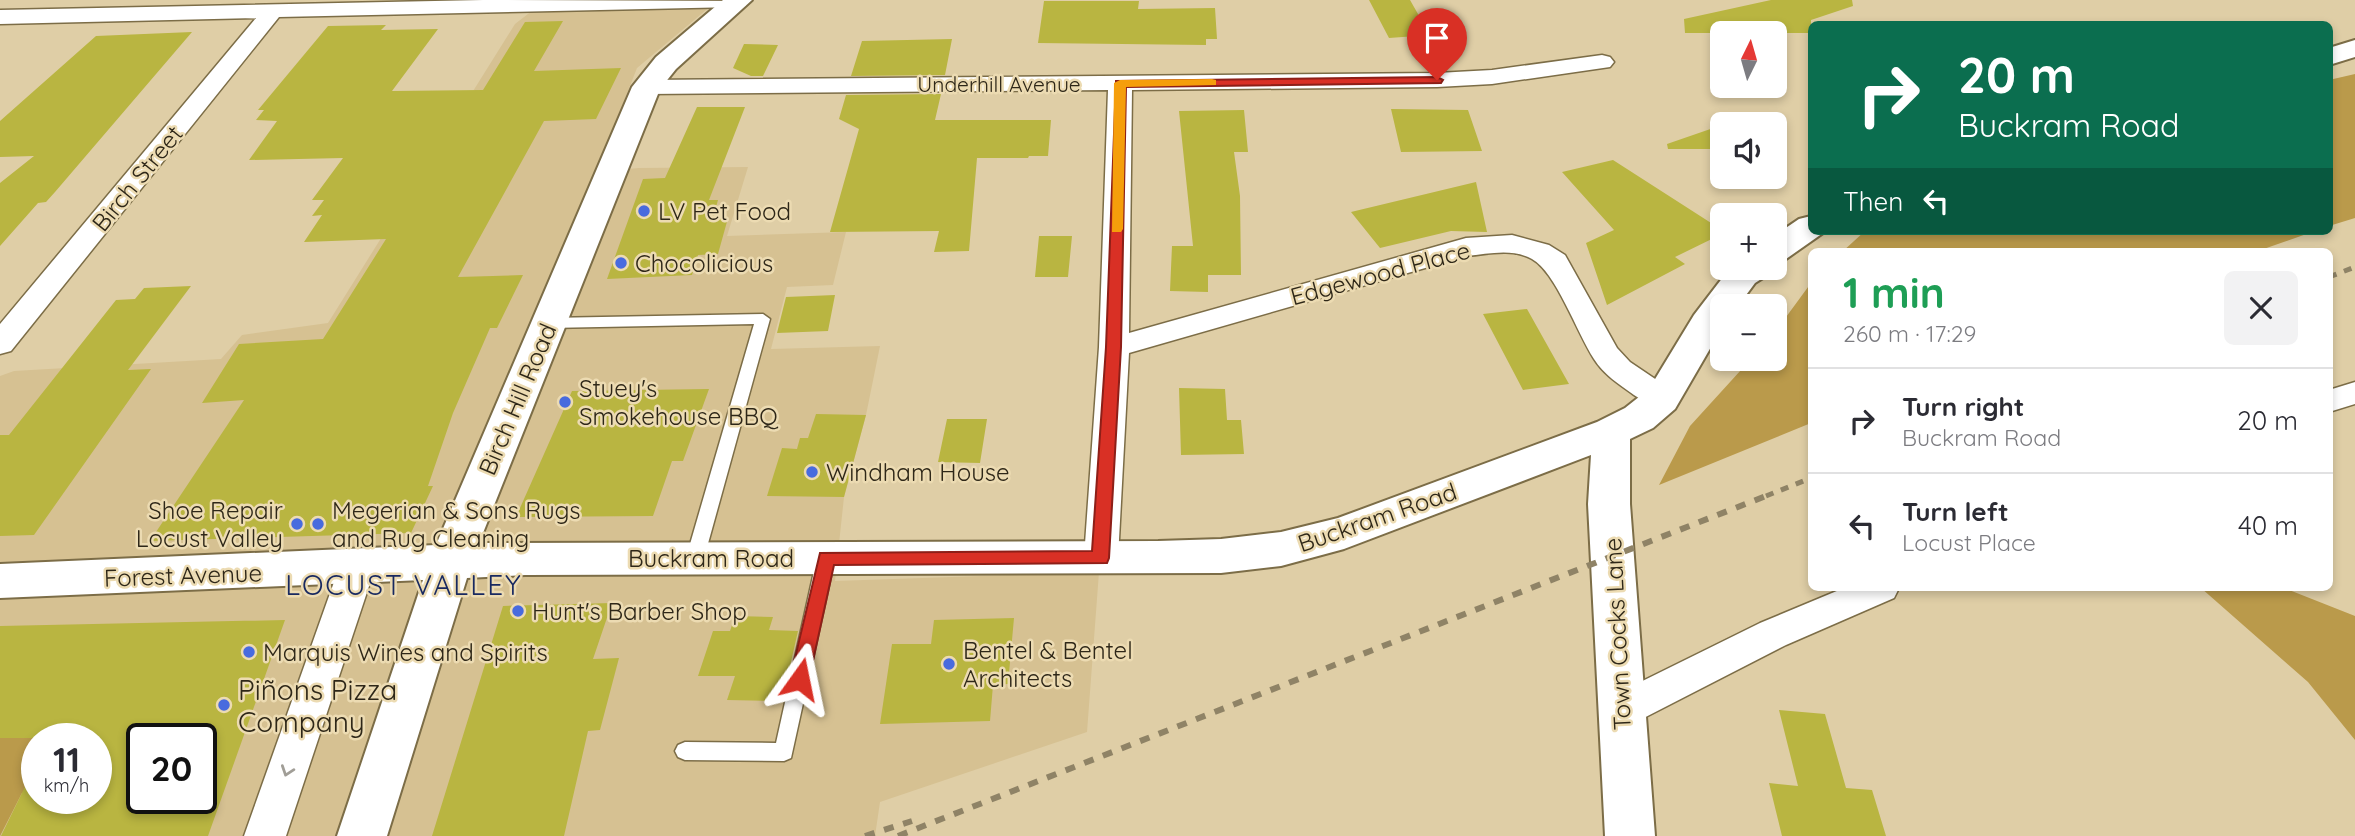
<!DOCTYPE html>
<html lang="en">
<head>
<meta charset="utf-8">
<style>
	body { margin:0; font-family:Quicksand,sans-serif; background:#f2f2f3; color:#2b2b33; height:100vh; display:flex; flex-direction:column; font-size:26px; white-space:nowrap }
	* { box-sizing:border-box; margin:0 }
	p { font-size:23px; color:#7c7c81 }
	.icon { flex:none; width:38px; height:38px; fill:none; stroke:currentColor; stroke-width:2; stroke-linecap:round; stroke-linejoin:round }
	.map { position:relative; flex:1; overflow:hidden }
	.sheet { position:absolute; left:1808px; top:248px; width:525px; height:343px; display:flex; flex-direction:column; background:#fff; border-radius:10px; box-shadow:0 4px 10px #0003 }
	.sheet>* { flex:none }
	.banner { position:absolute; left:1808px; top:21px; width:525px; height:214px; border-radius:10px; box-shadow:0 4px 10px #0003; background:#0b6e4f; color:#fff; overflow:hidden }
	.needle { width:46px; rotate:5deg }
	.tools { position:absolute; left:1710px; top:21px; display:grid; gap:14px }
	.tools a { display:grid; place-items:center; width:77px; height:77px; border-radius:10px; background:#fff; box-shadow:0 4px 10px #0003; font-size:35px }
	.speed { position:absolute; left:21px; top:723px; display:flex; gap:14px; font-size:35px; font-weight:700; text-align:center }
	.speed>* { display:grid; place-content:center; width:91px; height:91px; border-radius:50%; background:#fff; box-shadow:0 4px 10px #0003; line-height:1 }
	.speed small { font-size:18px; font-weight:400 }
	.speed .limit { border:4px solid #111; border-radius:10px; background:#fff; color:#111 }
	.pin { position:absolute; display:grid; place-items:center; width:60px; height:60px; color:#fff; margin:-72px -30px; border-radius:50% 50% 50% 0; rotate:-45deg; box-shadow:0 0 7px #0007 }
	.pin .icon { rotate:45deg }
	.me { position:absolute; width:77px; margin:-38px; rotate:12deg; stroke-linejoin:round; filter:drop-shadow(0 0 5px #0008) }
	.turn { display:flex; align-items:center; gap:24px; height:147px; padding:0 35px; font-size:32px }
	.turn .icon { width:91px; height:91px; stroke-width:2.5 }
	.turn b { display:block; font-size:49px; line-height:60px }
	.then { display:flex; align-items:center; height:66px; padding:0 35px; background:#0003; gap:14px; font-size:26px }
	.round { display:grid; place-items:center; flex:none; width:74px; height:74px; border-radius:10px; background:#f2f2f3 }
	.headline { display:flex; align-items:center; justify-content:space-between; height:119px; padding:0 35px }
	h1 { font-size:42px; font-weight:700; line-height:52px; color:#1e9e55 }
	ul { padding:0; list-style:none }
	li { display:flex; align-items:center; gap:21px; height:105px; padding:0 35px; border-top:2px solid #e1e1e2 }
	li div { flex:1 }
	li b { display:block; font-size:26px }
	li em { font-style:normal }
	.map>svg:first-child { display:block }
	.built { fill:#d6c192; fill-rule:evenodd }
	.green { fill:#ba9a4b }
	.building { fill:#b9b541; fill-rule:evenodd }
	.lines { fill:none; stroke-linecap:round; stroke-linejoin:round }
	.lane-casing { stroke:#7c6d47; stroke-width:3 }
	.street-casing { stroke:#7c6d47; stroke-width:3 }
	.secondary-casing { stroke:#7c6d47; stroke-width:4 }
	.lane { fill:#fff; fill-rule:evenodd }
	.street { fill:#fff; fill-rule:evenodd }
	.secondary { fill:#fff; fill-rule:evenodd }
	.rail-far1 { stroke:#8f8366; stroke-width:5; stroke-dasharray:8 8; stroke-linecap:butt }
	.rail { stroke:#8f8366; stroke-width:6; stroke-dasharray:10 10; stroke-linecap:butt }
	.oneway { stroke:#a19e97 }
	.route { fill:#d93025; stroke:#8d1f18; stroke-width:2 }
	.slow { fill:#f59e0b }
	.poi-dot { fill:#486bde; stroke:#ecdbb2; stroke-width:2.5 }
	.labels { text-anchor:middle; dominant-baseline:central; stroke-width:5; stroke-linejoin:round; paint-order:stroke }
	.far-street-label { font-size:21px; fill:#2e2718; stroke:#ecdbb2 }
	.street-label { font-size:24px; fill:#2e2718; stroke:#ecdbb2 }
	.poi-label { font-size:24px; fill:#2e2718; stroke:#ecdbb2; text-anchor:start }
	.quarter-label { font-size:28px; letter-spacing:2px; fill:#182960; stroke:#ecdbb2 }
	.near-poi-label { font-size:28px; fill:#2e2718; stroke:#ecdbb2; text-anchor:start }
</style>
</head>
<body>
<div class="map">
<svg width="2355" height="836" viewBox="0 0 2355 836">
	<rect width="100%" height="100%" fill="#dfcea6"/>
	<path class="built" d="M546 0H718L637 68 596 172 639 168 748 167 727 236 846 232 833 285 787 287 771 349 880 346 866 415 844 497 835 581 1099 572 1087 732 880 802 875 836H0V376L14 371 221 359 242 335 328 323 515 24ZM37 738H96V798H37ZM142 738H201V798H142Z"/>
	<path class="green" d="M2355 74V218L2329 226V80Z
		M1865 231H2315L2255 252H1842Z
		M1811 283V423L1659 485 1690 426 1751 359H1774L1775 332Z
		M2201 588H2284L2355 616V740L2308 682Z
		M150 693 96 738H37V790L22 793 0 836V732Z"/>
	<path class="building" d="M1369 0H1410L1430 35 1389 38Z
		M1771 0H1852L1853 6 1811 20V33H1685L1684 19Z
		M1044 1H1139L1138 9 1215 8 1217 39H1206V45L1038 43Z
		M563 21 534 71 621 68 596 119 544 121 458 277 523 275 497 328H490L453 413 428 486H433L411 533 150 541 244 400 202 403 239 344 323 339 386 239 304 242 322 215 312 216 324 200H312L343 158 249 160 277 121 256 120 264 110H258L328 26 386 25 381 30 438 29 392 91 483 90 525 22Z
		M192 32 55 192 46 202 38 203 0 246V183L34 156 0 157V121L96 36Z
		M952 39 945 75 851 76 862 41Z
		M744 44 778 45 763 76H751L733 68Z
		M941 94 935 120H1051L1048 156H1029L1028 158H977L969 251 934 252 939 231 830 232 859 129 839 119 846 95Z
		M697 107H745L709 200H718L713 218H728L718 254 698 255 692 275 607 279 643 179 665 178Z
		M1391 109 1468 110 1482 151 1401 152Z
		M1244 110 1248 152H1234L1240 196 1241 275H1208V292L1170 291 1172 246H1193L1179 111Z
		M1722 125V149H1668L1667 144Z
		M1613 160 1722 230V234L1675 257 1685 264 1607 305 1586 243 1614 230 1562 172Z
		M1476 182 1487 232 1451 231 1380 248 1351 212Z
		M1039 236H1072L1068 277H1035Z
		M191 286 128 370 151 369 34 535 0 536V435H9L116 300 135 299 144 288Z
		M835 295 828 331 777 333 786 297Z
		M1527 309 1569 384 1523 390 1483 314Z
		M1179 388 1225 389 1227 420H1241L1244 454 1181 455Z
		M709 389 683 461H672L653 516 516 517 572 391Z
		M816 414 866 415 844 497 767 496 782 448 797 449 800 438H808Z
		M947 419H987L980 463 938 462Z
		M612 603 593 659 619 658 600 730 588 731 564 836H432L503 606Z
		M735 616 773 617 769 630 798 631 782 701 727 700 735 676H698L713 631H730Z
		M1014 618 1008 684 993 685 990 721 880 724 892 644H931L934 620Z
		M285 620 208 836H1L37 762V798H96V738H0V626ZM142 738H201V798H142Z
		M1779 710 1825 714 1846 788 1872 790 1886 836H1782L1769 783 1798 786Z"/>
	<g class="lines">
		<g class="lane-casing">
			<path id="lane" d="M763 314 770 319 704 558 701 563 695 565 689 563 686 558 754 324 548 328 541 323 548 318Z
				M826 551 832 553 835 558 791 758 784 761 685 760 678 757 675 751 678 745 685 742 776 743 817 558 820 553Z"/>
		</g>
		<g class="street-casing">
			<path id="street" d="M483 0 748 1 745 6 737 7 279 17 11 351 0 354V324L256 18 0 24V10Z
				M1602 55 1610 57 1614 62 1610 67 1492 84 1437 87 1132 90 1129 333 1466 238 1512 235 1549 245 1565 255 1617 348 1630 362 1673 391 1678 399 1673 407C1656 412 1648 404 1634 395 1619 384 1604 375 1594 359 1577 333 1556 272 1532 259 1512 248 1488 254 1467 256L1129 353 1118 558 1113 568 1101 572 1089 568 1084 558 1099 347 1108 90 646 94 638 92 634 87 638 82 646 80 1437 73 1492 70Z
				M2355 382V404L2329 412V390Z
				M357 554 369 558 375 568 286 836H244L339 568 345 558Z
				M1844 588H1899L1894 598 1786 645 1634 723 1620 728 1606 723 1601 711 1606 699 1760 623Z"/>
		</g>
		<g class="secondary-casing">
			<path id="secondary" d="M723 0H752L676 69 660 89 479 543 1158 541 1221 539 1281 532 1338 518 1597 422 1625 408 1649 389 1694 315 1730 268H1771L1766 276 1755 283 1738 306H1722V328L1675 409 1653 428 1630 439V504L1655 836H1605L1588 504 1591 455 1344 549 1281 566 1221 573 525 575 467 578 387 836H337L423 580 0 598V564L436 545 632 87 656 57Z
				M2355 40V57L2329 65V48Z
				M1811 216V231H1824L1823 233 1786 259 1774 262V236L1799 219Z"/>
		</g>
		<use href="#lane" class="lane"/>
		<use href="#street" class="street"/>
		<use href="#secondary" class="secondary"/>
		<path class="rail-far1" d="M2329 277 2355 267
			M1766 496 1811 478"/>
		<path class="rail" d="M865 836 912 821
			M898 836 1771 494"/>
	</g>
	<defs><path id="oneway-chevron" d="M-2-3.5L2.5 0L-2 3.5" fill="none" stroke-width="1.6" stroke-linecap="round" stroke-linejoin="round" transform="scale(1.75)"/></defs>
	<use class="oneway" href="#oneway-chevron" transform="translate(287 771) rotate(109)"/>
	<path class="route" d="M1437 77 1443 80 1441 83 1126 87 1121 347 1109 558 1107 563 834 565 809 679 807 685 800 688 793 685 790 679 820 553 1092 551 1106 347 1116 81Z"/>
	<path class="slow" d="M1212 79 1216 80V85L1126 87 1123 229 1121 232H1112L1114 83 1120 80Z"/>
	<g class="poi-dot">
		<circle cx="644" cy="211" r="7"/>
		<circle cx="621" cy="263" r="7"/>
		<circle cx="565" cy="402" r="7"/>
		<circle cx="812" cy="472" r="7"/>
		<circle cx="297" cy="524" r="7"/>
		<circle cx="318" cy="524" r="7"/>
		<circle cx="518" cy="611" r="7"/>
		<circle cx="249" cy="652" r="7"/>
		<circle cx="949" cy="664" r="7"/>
		<circle cx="224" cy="705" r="7"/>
	</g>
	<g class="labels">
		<g class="far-street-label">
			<text x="999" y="84">Underhill Avenue</text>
		</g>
		<g class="street-label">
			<text transform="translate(137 178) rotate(-51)">Birch Street</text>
			<text transform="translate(1380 273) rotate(-15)">Edgewood Place</text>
			<text transform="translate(517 399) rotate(-67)">Birch Hill Road</text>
			<text transform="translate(1377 517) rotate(-19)">Buckram Road</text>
			<text x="711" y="558">Buckram Road</text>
			<text transform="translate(183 575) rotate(-2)">Forest Avenue</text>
			<text transform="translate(1617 634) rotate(-93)">Town Cocks Lane</text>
		</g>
		<g class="poi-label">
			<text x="658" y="211">LV Pet Food</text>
			<text x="635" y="263">Chocolicious</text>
			<text x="579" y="388">Stuey's<tspan x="579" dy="28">Smokehouse BBQ</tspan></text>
			<text x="826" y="472">Windham House</text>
			<text x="283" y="510" text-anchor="end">Shoe Repair<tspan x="283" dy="28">Locust Valley</tspan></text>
			<text x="332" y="510">Megerian &amp; Sons Rugs<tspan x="332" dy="28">and Rug Cleaning</tspan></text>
			<text x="532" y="611">Hunt's Barber Shop</text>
			<text x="963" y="650">Bentel &amp; Bentel<tspan x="963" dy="28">Architects</tspan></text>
			<text x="263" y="652">Marquis Wines and Spirits</text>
		</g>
		<g class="quarter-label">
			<text x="404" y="584">LOCUST VALLEY</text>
		</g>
		<g class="near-poi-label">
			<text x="238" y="689">Piñons Pizza<tspan x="238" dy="32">Company</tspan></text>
		</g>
	</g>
</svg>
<div class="tools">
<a><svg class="needle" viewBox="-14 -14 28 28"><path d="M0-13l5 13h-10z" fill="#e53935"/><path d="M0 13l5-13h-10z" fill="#7c7c81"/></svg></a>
<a><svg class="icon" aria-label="sound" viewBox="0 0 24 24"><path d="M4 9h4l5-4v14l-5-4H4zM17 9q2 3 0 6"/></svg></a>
<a>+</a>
<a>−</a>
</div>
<div class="speed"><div>11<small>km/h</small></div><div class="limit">20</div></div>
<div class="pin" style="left:1437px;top:80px;background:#d93025"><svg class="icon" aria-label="arrive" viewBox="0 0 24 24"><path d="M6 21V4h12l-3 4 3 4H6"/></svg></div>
<svg class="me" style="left:800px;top:679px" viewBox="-20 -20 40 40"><path d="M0-17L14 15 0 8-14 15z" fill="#d93025" stroke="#fff" stroke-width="4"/></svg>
<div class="banner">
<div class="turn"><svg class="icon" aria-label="right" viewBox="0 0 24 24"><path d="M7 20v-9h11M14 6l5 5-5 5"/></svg><div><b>20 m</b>Buckram Road</div></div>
<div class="then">Then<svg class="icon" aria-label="left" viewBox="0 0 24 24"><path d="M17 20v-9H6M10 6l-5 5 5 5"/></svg></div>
</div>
<section class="sheet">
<div class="headline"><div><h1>1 min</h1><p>260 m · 17:29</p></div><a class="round"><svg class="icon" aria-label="close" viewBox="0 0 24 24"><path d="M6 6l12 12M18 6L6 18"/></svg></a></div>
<ul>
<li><svg class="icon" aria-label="right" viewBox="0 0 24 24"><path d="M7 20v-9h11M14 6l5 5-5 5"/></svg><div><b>Turn right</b><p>Buckram Road</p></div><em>20 m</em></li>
<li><svg class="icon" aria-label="left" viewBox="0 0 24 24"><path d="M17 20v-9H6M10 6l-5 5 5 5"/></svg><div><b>Turn left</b><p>Locust Place</p></div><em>40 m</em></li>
</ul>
</section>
</div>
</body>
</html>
